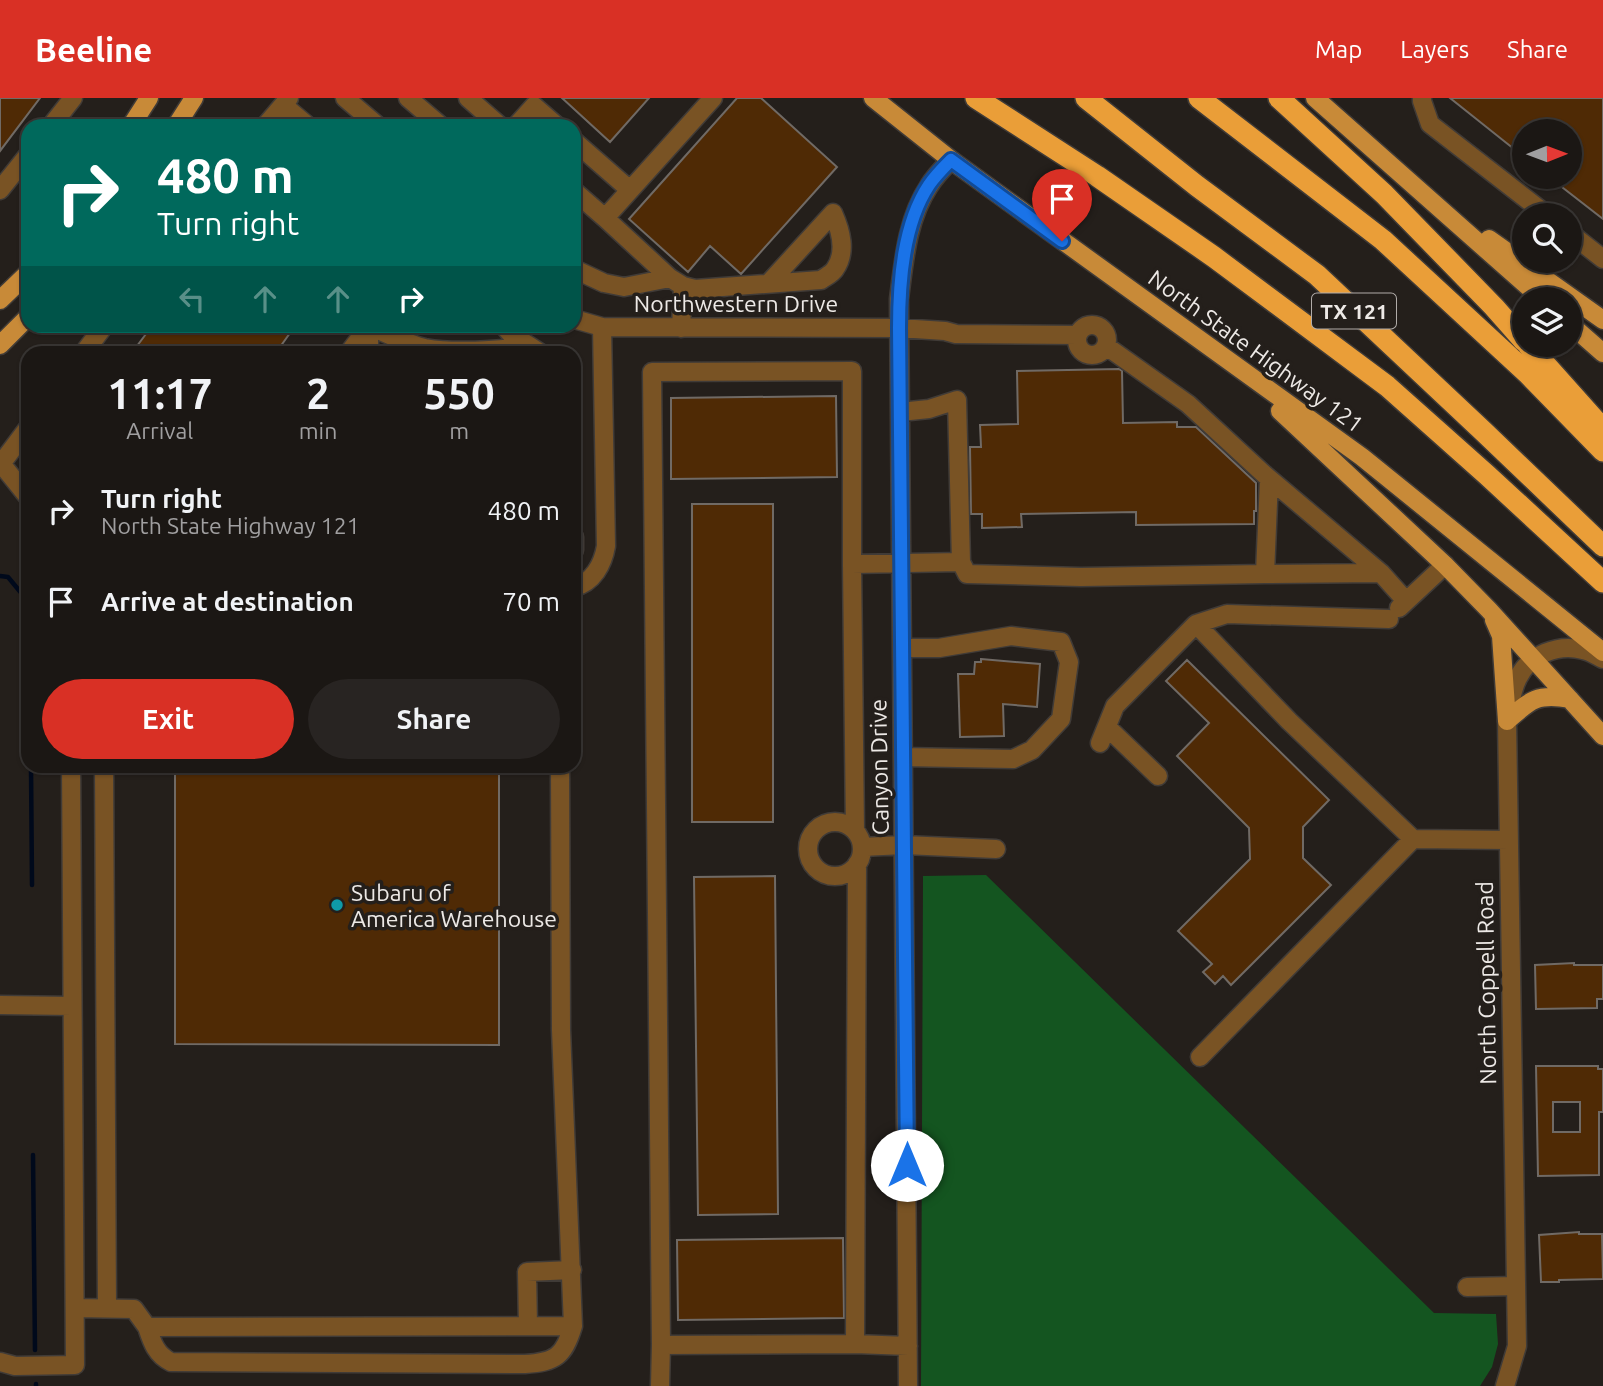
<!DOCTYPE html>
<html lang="en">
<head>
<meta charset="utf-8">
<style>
	body { margin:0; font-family:Ubuntu,sans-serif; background:#282422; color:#f1f3f6; height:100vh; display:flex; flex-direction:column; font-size:26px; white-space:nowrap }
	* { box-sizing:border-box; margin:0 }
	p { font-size:23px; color:#a09fa0 }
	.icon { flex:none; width:38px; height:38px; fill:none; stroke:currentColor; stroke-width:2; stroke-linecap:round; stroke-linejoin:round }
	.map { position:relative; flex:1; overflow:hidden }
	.details { position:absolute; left:21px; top:248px; width:560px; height:427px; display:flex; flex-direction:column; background:#1b1714; border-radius:21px; box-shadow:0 2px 5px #0004,0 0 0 2px #393634 }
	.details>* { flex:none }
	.guide { position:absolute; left:21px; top:21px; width:560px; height:214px; border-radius:21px; box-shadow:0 2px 5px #0004,0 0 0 2px #393634; background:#00695c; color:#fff; overflow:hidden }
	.needle { width:46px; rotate:89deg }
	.fabs { position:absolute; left:1512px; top:21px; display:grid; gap:14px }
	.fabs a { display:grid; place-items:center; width:70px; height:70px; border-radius:50%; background:#1b1714; box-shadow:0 2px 5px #0004,0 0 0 2px #393634; font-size:35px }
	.pin { position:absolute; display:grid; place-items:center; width:60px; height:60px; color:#fff; margin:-72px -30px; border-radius:50% 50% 50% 0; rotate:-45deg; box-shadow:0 0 7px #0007 }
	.pin .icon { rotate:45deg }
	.me { position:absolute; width:77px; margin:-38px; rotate:0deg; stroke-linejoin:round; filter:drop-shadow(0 0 5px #0008) }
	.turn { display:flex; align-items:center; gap:24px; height:147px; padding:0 21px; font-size:32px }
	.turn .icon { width:91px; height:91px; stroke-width:2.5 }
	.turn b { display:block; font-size:49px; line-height:60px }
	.lanes { display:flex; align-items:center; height:66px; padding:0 21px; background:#0003; justify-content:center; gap:35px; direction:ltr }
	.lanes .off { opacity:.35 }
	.eta { display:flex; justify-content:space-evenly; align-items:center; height:119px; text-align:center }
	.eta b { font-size:42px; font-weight:700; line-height:49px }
	.primary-button { display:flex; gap:14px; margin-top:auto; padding:14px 21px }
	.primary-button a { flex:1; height:80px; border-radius:42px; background:#d93025; color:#fff; font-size:28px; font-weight:700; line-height:80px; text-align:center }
	.primary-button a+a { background:#282422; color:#f1f3f6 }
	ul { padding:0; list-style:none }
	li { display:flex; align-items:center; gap:21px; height:91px; padding:0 21px }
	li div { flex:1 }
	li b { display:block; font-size:26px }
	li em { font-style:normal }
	header { display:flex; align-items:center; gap:42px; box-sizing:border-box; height:98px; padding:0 35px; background:#d93025; color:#fff }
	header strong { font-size:33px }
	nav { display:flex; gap:38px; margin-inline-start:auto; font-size:24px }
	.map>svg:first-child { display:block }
	.green { fill:#145520 }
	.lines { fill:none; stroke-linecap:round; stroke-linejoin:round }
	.stream { stroke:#00091b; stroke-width:4.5 }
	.building { fill:#4f2a05; stroke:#706a65; stroke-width:2; fill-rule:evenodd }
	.minor-casing { stroke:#403b37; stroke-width:21 }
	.major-casing { stroke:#403b37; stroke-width:21 }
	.highway-casing { stroke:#403b37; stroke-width:24 }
	.minor { stroke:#795324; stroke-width:18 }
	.major { stroke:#c88a38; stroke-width:18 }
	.highway { stroke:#ea9e38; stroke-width:21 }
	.route-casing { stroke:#114b97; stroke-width:18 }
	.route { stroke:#1a73e8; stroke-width:12 }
	.culture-dot { fill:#0f9aa8; stroke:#241f1b; stroke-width:2.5 }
	.labels { text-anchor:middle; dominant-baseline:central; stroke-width:7; stroke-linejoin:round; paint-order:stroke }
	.shield { fill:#241f1b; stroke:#b1aca9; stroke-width:2 }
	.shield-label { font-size:21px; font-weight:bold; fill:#ede9e6 }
	.street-label { font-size:23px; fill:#ede9e6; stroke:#241f1b }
	.poi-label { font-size:23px; fill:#ede9e6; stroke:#241f1b; text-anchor:start }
</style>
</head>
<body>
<header>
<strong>Beeline</strong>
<nav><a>Map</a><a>Layers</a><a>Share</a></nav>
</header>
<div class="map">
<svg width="1603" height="1288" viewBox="0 0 1603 1288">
	<rect width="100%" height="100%" fill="#241f1b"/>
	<path class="green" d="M986 777 1434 1215 1496 1216 1498 1246 1492 1269 1480 1288H921L923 778Z"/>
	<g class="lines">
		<path class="stream" d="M0 478 8 479 22 496 28 509
			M31 668 32 787
			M33 1057 35 1252
			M36 1288V1286"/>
	</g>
	<path class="building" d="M0 0H40L0 53Z
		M562 0H649L610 44Z
		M737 0H761L837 69 741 176 710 148 688 174 629 121Z
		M1450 0H1603V121L1549 79H1570V33H1524V59Z
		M152 228H295L275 256H131Z
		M1119 271 1122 273 1123 325 1177 324V329H1196L1256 385V413H1254V426L1136 427V414L1021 416 1022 429 982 430V416H971L970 349H981L980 327 1018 326 1017 273Z
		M836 298 837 379 671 381V300Z
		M692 406H773V724H692Z
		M981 561 1040 566 1037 609 1003 606 1004 638 960 639 958 576H974L975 564H981Z
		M1187 562 1329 702 1303 729V760L1331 787 1231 887 1223 878 1215 886 1203 874 1212 866 1178 833 1250 761 1249 730 1177 658 1209 625 1166 583Z
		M175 668H499V947L175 946Z
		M775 778 778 1116 698 1117 694 779Z
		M1574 865V867H1603V901H1597V910L1536 911 1535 867Z
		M1536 968H1598V971H1603V1014H1599V1077L1538 1078ZM1553 1004H1580V1034H1553Z
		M1579 1134V1136H1602L1603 1181 1559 1182V1184H1541L1539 1137Z
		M843 1140 844 1220 678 1222 677 1142Z"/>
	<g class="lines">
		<g class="minor-casing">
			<path id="minor" d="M345 0 378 28
				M408 0 441 28
				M468 0 500 28
				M1422 0V3L1430 26 1547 117
				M283 7 308 28
				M51 28 73 0
				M265 28 289 0
				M516 28 534 8 557 28
				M574 43 630 92
				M0 92 28 57
				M574 93 605 120 713 0
				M605 120 670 180
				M1570 135 1603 161
				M574 171 604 185 624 189 670 180 683 188 681 230
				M683 188 695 191 821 182C825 179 832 176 835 171 847 154 841 133 833 115L769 185
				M574 221 602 229 899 230 945 233 956 236 1078 237
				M1077 242a15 15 0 1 1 30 0a15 15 0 1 1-30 0Z
				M369 228C387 235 406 246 425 250 458 256 497 251 530 249
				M369 228V256
				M504 228 511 236 542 256
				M1106 248 1188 306 1265 377 1381 475 1406 503
				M83 256 104 228
				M348 256 369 228
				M900 314 929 311 957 302 961 464 967 476 1081 479 1265 476
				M0 364 28 399
				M1 366 28 330
				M1269 381 1265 476 1381 475
				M574 439V452
				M852 466 855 733
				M574 489C593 485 603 466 606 448L602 229
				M1399 510 1445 467
				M1196 526 1227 516 1389 521
				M902 550H939L1011 538 1061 544 1069 564 1061 621 1032 652 1013 661 903 659
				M1107 629 1158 678
				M1100 645 1115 608 1196 526 1289 623 1413 741 1509 742
				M104 668 107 1210
				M808 751a27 27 0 1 1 54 0a27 27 0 1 1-54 0Z
				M862 749 904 747 996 751
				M0 907 72 908
				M1200 959 1413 741
				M1467 1189 1516 1188
				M75 1210 134 1211 147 1229 573 1228 561 932 560 668
				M528 1228 527 1174 572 1172
				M147 1229C152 1244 156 1257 171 1264L525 1266C556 1264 564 1258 573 1228
				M855 1246 857 766
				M908 1248 855 1246 661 1247 652 274 852 273V466L961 464
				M0 1264 15 1268 75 1267 71 668
				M660 1288 661 1247
				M908 1288 899 201C904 162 907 121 929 88 935 78 943 70 951 62
				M1505 1288 1517 1248 1507 623C1510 609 1511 593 1518 580 1529 557 1558 545 1583 552 1590 553 1597 558 1603 561"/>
		</g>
		<g class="major-casing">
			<path id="major" d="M873 0 951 62 1362 359 1603 554
				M1315 0 1542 201
				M131 28 149 0
				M176 28 194 0
				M1489 141 1603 222
				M0 202 28 175
				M1570 226 1603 255
				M0 247 28 219
				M1280 313 1445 467 1489 512 1603 638
				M1494 522 1501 538 1507 623
				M1507 623C1530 602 1537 595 1570 601"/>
		</g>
		<g class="highway-casing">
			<path id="highway" d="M976 0 1097 78 1214 159 1387 288 1487 377 1603 484
				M1086 0 1197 88 1317 177 1484 334 1603 448
				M1199 0 1383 142 1527 275 1603 353
				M1279 0 1384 96 1494 209 1524 243
				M1528 247 1603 331"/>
		</g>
		<use href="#minor" class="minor"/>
		<use href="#major" class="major"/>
		<use href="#highway" class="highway"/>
	</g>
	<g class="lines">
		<g class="route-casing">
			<path id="route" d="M907 1067 899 230C899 184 903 126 929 87 935 78 943 70 951 62L1062 143"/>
		</g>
		<use href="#route" class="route"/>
	</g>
	<circle class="culture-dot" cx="337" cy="807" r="7"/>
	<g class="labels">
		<rect class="shield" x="1312" y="195.5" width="84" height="35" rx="5"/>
		<g class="shield-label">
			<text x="1354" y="213">TX 121</text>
		</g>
		<g class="street-label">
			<text x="736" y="205">Northwestern Drive</text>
			<text transform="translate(1256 253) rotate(36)">North State Highway 121</text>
			<text transform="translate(879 669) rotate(-91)">Canyon Drive</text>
			<text transform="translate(1486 885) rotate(-91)">North Coppell Road</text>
		</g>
		<g class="poi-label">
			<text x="351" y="794">Subaru of<tspan x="351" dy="26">America Warehouse</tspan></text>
		</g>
	</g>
</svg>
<div class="fabs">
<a><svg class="needle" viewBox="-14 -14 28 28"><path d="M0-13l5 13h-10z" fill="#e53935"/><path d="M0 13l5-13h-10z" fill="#a09fa0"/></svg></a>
<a><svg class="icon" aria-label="search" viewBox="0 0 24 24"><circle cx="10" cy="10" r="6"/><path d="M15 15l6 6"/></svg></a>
<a><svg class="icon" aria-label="layers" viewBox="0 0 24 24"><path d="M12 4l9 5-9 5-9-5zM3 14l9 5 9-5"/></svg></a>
</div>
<div class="pin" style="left:1062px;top:143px;background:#d93025"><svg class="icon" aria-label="arrive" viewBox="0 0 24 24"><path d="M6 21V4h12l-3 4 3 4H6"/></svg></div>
<svg class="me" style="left:907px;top:1067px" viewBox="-20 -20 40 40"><circle r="19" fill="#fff"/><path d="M0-13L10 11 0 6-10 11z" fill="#1a73e8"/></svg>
<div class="guide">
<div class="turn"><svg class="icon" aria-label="right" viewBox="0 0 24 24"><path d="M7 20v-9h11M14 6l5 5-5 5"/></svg><div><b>480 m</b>Turn right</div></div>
<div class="lanes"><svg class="icon off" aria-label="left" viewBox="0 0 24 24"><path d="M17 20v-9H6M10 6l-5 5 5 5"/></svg><svg class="icon off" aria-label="ahead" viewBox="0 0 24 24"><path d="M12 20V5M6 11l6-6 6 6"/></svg><svg class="icon off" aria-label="ahead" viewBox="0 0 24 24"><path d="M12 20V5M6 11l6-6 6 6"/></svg><svg class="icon" aria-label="right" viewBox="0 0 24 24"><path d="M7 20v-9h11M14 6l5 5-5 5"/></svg></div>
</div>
<section class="details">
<div class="eta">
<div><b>11:17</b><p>Arrival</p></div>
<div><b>2</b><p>min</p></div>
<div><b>550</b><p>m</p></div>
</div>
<ul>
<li><svg class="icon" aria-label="right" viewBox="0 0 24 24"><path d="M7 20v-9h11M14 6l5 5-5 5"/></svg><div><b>Turn right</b><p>North State Highway 121</p></div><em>480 m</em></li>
<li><svg class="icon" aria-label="arrive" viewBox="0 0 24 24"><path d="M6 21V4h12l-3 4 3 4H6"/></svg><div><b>Arrive at destination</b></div><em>70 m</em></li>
</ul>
<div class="primary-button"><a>Exit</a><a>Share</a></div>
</section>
</div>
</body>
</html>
